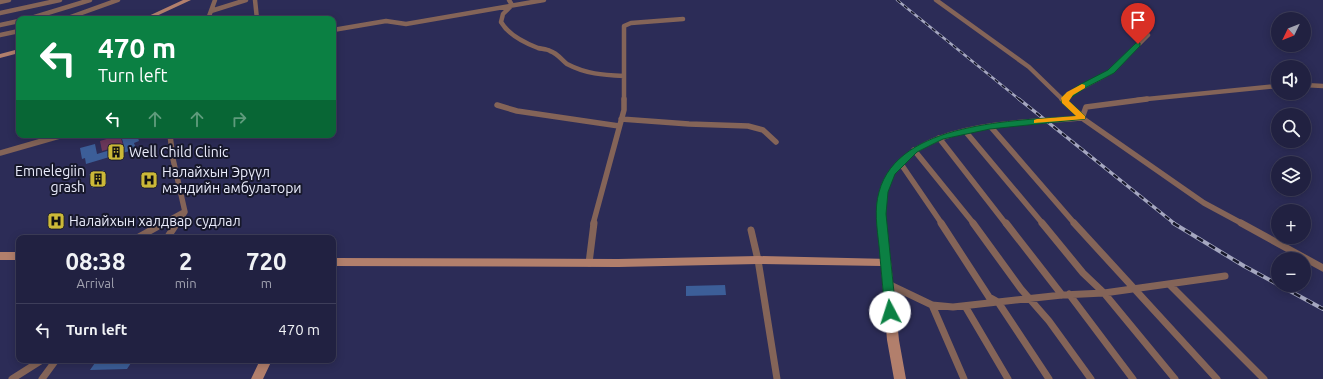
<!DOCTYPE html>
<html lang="en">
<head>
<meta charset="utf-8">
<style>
	body { margin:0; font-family:Ubuntu,sans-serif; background:#292948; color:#f1f3f6; height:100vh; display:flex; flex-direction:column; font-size:15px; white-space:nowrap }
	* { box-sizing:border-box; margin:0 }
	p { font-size:13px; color:#a2a3b1 }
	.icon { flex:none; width:22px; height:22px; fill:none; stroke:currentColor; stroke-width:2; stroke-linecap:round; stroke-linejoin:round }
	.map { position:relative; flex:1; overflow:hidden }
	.details { position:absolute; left:16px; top:235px; width:320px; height:128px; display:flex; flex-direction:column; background:#212141; border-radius:8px; box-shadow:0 2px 10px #0003,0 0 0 1px #3e3e5a }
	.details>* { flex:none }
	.top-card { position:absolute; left:16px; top:16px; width:320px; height:122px; border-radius:8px; box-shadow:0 2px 10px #0003,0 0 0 1px #3e3e5a; background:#0b8043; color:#fff; overflow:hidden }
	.needle { width:26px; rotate:227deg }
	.controls { position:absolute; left:1271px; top:12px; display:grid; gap:8px }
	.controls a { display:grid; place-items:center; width:40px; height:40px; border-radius:50%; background:#212141; box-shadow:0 2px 10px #0003,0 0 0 1px #3e3e5a; font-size:20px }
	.pin { position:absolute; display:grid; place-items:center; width:34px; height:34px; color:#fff; margin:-41px -17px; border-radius:50% 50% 50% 0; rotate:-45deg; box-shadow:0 0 4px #0007 }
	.pin .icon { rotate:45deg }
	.me { position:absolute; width:44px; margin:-22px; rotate:355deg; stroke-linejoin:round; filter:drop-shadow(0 0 3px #0008) }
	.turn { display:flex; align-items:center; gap:14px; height:84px; padding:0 16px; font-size:18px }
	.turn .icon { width:52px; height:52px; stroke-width:2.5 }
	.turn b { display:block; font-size:28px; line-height:34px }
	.lanes { display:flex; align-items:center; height:38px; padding:0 16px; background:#0003; justify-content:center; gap:20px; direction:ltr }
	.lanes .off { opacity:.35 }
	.eta { display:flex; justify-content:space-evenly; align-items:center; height:68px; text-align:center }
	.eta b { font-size:24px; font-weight:700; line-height:28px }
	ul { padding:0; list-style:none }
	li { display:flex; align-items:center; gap:12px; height:52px; padding:0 16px; border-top:1px solid #3e3e5a }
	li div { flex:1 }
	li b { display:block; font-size:15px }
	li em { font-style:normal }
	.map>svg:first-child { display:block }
	.green { fill:#6c385b }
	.building { fill:#3c5e98 }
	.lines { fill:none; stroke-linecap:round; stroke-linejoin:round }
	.street-far2 { stroke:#846458; stroke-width:4.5 }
	.street-far1 { stroke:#846458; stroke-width:5.5 }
	.street { stroke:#846458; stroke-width:7 }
	.secondary { fill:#b27f6c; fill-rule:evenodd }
	.rail-far2-casing { stroke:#a5a7c0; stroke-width:2.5 }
	.rail-far1-casing { stroke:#a5a7c0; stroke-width:3.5 }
	.rail-casing { stroke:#a5a7c0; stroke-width:4 }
	.rail-far2 { stroke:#17182b; stroke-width:1.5; stroke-dasharray:4.5; stroke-linecap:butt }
	.rail-far1 { stroke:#17182b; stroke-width:2; stroke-dasharray:5.5; stroke-linecap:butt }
	.rail { stroke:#17182b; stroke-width:2.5; stroke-dasharray:7; stroke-linecap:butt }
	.route { fill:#0b8043; stroke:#07532c }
	.slow { fill:#f59e0b }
	.labels { text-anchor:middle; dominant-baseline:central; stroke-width:4; stroke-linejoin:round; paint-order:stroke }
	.poi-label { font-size:14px; fill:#eaecfc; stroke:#17182b; text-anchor:start }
</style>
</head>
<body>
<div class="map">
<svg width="1323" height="379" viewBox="0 0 1323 379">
	<rect width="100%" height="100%" fill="#2c2c57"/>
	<path class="green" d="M120 135 123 145 102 151 100 141Z"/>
	<path class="building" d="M121 135H137L139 141 134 143 136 149 86 164 85 158 82 159 80 148 95 144 97 154 124 146Z
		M104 170 107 183 92 188 89 174Z
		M725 285 726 295 686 296V286Z
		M97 360H133L127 369 90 370Z"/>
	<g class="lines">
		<path class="street-far2" d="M255 0 257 19
			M509 0 512 5 503 14 501 22C508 34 525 43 538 48 542 49 547 49 550 51 557 53 562 60 567 64 586 74 603 75 624 76
			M936 0 1029 67 1063 100
			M0 2 9 0
			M211 11 246 0
			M0 13 60 0
			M28 19 90 0
			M65 19 118 0
			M208 19 215 0
			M0 25 19 21
			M333 30 386 21 406 24 544 0
			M0 35 19 31
			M1304 85 1323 86
			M624 100V26L631 23 683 19
			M1065 100 1070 94 1111 72 1148 35
			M1137 100 1278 86"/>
		<path class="street-far1" d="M1062 99 1082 118 1204 203 1243 224
			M1065 99V101
			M497 105 517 111 619 126
			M621 119 689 124 748 126 763 130 776 142
			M990 126 1075 224
			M965 131 1043 224
			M170 135 173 159 185 212 177 224
			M939 138 1006 224
			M914 150 974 224
			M0 153 63 135
			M901 164 942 224
			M162 224 184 212
			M593 224 624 110V99
			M882 224C871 120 1012 124 1082 118L1086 107 1147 99"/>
		<path class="street" d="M882 223 886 262
			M941 223 989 297 998 302 1049 379
			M973 223 1021 289 1049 321 1091 379
			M1006 223 1062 295
			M1042 223 1083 273 1104 293 1175 379
			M1074 223 1217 379
			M1241 223 1323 268
			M751 230 758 260 777 379
			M137 238 164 223
			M167 238 177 223
			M589 263 594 223
			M888 284 932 305 953 307 1062 295 1104 293 1225 276
			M1170 285 1264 379
			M1069 294 1133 379
			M932 305 964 379
			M965 306 1008 379
			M12 379 42 360
			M42 379 56 360"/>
		<path class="secondary" d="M183 0H191L150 19H142Z
			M19 49V53L0 58V54Z
			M0 252H19V260H0Z
			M758 256 890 259 891 262 899 340 906 379H894L887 340 881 266 758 264 618 267 333 266V258L618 259Z
			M260 360H272L263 379H251Z"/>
		<g class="rail-far2-casing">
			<path id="rail-far2" d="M897 0 1020 100"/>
		</g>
		<g class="rail-far1-casing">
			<path id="rail-far1" d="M1019 99 1175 224"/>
		</g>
		<g class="rail-casing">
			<path id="rail" d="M1173 223 1244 266 1323 309"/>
		</g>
		<use href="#rail-far2" class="rail-far2"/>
		<use href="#rail-far1" class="rail-far1"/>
		<use href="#rail" class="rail"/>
	</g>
	<path class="route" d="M1138 42 1140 43V46L1114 73 1085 88 1069 99V101L1085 116V119L990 129 943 139 917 152 895 174 888 192 886 214 896 312 894 315 890 317 886 315 885 312C883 290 881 268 879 246 877 228 874 209 879 192 898 121 1016 121 1076 116L1061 102 1063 96 1079 85 1108 70 1136 43Z"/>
	<path class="slow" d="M1082 84 1085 85V88L1073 95 1069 101 1085 116V119L1034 123V120L1037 119 1076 116 1062 103 1061 98 1067 92Z"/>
	<defs>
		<g id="building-square" transform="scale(0.9)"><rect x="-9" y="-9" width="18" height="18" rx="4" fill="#ccb938" stroke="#17182b"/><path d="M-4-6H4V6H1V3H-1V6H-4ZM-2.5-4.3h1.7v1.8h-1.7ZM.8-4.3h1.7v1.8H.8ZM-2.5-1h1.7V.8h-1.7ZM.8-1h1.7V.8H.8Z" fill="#111"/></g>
		<g id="hospital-square" transform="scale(0.9)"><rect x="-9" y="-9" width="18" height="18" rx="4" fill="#ccb938" stroke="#17182b"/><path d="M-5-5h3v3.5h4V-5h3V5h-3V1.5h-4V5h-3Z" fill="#111"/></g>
	</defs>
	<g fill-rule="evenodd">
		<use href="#building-square" x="116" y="152"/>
		<use href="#building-square" x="98" y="179"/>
		<use href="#hospital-square" x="149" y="180"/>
		<use href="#hospital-square" x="56" y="221"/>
	</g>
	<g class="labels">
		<g class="poi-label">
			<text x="129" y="152">Well Child Clinic</text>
			<text x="85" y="171" text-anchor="end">Emnelegiin<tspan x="85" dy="16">grash</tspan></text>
			<text x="162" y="172">Налайхын Эрүүл<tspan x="162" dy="16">мэндийн амбулатори</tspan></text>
			<text x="69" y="221">Налайхын халдвар судлал</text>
		</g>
	</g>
</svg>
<div class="controls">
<a><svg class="needle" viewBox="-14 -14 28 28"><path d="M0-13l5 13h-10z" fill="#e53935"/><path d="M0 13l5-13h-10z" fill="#a2a3b1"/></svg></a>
<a><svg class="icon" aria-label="sound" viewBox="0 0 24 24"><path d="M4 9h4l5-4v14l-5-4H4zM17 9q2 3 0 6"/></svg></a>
<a><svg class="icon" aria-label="search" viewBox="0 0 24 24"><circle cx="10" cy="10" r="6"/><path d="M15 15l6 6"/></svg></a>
<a><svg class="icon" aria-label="layers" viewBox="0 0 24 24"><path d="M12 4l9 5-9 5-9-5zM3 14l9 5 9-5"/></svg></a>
<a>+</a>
<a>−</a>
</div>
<div class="pin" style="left:1138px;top:44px;background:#d93025"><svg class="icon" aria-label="arrive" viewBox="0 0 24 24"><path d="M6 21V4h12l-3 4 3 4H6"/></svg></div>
<svg class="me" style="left:890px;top:312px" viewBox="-20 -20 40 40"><circle r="19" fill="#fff"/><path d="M0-13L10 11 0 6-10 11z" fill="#0b8043"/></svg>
<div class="top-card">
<div class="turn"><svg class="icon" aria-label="left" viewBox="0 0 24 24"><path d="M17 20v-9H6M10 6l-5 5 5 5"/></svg><div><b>470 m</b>Turn left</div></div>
<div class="lanes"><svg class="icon" aria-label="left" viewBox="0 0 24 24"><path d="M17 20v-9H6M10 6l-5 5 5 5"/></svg><svg class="icon off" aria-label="ahead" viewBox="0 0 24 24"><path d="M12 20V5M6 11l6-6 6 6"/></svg><svg class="icon off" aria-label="ahead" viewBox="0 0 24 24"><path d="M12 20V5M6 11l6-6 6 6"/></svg><svg class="icon off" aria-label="right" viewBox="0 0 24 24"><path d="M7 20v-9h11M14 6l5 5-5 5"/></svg></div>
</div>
<section class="details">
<div class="eta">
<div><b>08:38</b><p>Arrival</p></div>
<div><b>2</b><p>min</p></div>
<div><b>720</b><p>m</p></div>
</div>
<ul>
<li><svg class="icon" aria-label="left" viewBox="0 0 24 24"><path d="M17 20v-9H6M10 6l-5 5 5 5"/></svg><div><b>Turn left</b></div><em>470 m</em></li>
</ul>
</section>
</div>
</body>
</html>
